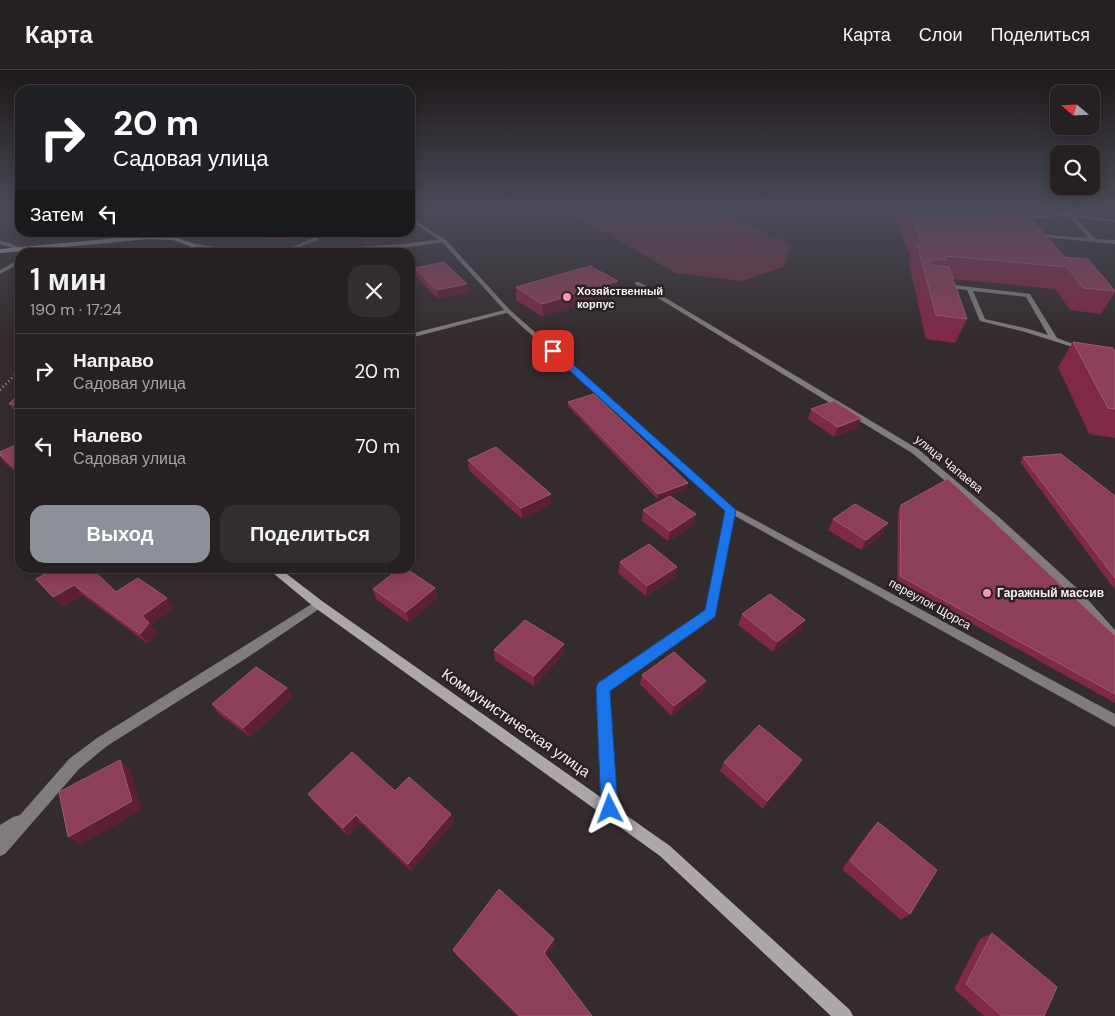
<!DOCTYPE html>
<html lang="ru">
<head>
<meta charset="utf-8">
<style>
	body { margin:0; font-family:"DM Sans",sans-serif; background:#332d2f; color:#f1f3f6; height:100vh; display:flex; flex-direction:column; font-size:19px; white-space:nowrap }
	* { box-sizing:border-box; margin:0 }
	p { font-size:16px; color:#a4a3a5 }
	.icon { flex:none; width:28px; height:28px; fill:none; stroke:currentColor; stroke-width:2; stroke-linecap:round; stroke-linejoin:round }
	.map { position:relative; flex:1; overflow:hidden }
	.drawer { position:absolute; left:15px; top:178px; width:400px; height:325px; display:flex; flex-direction:column; background:#272022; border-radius:15px; box-shadow:0 2px 12px #0003,0 0 0 1px #433e40 }
	.drawer>* { flex:none }
	.banner { position:absolute; left:15px; top:15px; width:400px; height:152px; border-radius:15px; box-shadow:0 2px 12px #0003,0 0 0 1px #433e40; background:#202124; color:#fff; overflow:hidden }
	.needle { width:32px; rotate:289deg }
	.fabs { position:absolute; left:1050px; top:15px; display:grid; gap:10px }
	.fabs a { display:grid; place-items:center; width:50px; height:50px; border-radius:10px; background:#272022; box-shadow:0 2px 12px #0003,0 0 0 1px #433e40; font-size:25px }
	.pin { position:absolute; display:grid; place-items:center; width:42px; height:42px; color:#fff; margin:-21px; border-radius:10px; box-shadow:0 2px 8px #0006 }
	.me { position:absolute; width:55px; margin:-28px; rotate:357deg; stroke-linejoin:round; filter:drop-shadow(0 0 4px #0008) }
	.turn { display:flex; align-items:center; gap:18px; height:105px; padding:0 15px; font-size:22px }
	.turn .icon { width:65px; height:65px; stroke-width:2.5 }
	.turn b { display:block; font-size:35px; line-height:42px }
	.then { display:flex; align-items:center; height:48px; padding:0 15px; background:#0003; gap:10px; font-size:19px }
	.round { display:grid; place-items:center; flex:none; width:52px; height:52px; border-radius:15px; background:#332d2f }
	.head { display:flex; align-items:center; justify-content:space-between; height:85px; padding:0 15px }
	h1 { font-size:30px; font-weight:600; line-height:38px }
	.primary-button { display:flex; gap:10px; margin-top:auto; padding:10px 15px }
	.primary-button a { flex:1; height:58px; border-radius:15px; background:#8c9099; color:#fff; font-size:20px; font-weight:600; line-height:58px; text-align:center }
	.primary-button a+a { background:#332d2f; color:#f1f3f6 }
	ul { padding:0; list-style:none }
	li { display:flex; align-items:center; gap:15px; height:75px; padding:0 15px; border-top:1px solid #433e40 }
	li div { flex:1 }
	li b { display:block; font-size:19px }
	li em { font-style:normal }
	header { display:flex; align-items:center; gap:30px; box-sizing:border-box; height:70px; padding:0 25px; background:#272022; border-bottom:1px solid #433e40 }
	header strong { font-size:24px }
	nav { display:flex; gap:28px; margin-inline-start:auto; font-size:18px }
	.map>svg:first-child { display:block }
	.green { fill:#6d3040 }
	.lines { fill:none; stroke-linecap:round; stroke-linejoin:round }
	.path { stroke:#9e9799; stroke-width:2.5; stroke-dasharray:1 3; stroke-linecap:butt }
	.lane { fill:#807b7c; fill-rule:evenodd }
	.street { fill:#807b7c; fill-rule:evenodd }
	.secondary { fill:#aea7a8; fill-rule:evenodd }
	.wall { fill:#802847 }
	.shaded-wall { fill:#5c2035 }
	.building { fill:#8d3e59; stroke:#9d5a71 }
	.route { fill:#1a73e8; stroke:#114b97 }
	.poi-dot { fill:#f29aae; stroke:#2a2223; stroke-width:2 }
	.labels { text-anchor:middle; dominant-baseline:central; stroke-width:5; stroke-linejoin:round; paint-order:stroke }
	.far-poi-label { font-size:11px; font-weight:bold; fill:#f6f1f2; stroke:#2a2223; text-anchor:start }
	.street-label { font-size:12px; fill:#f6f1f2; stroke:#2a2223 }
	.poi-label { font-size:12px; font-weight:bold; fill:#f6f1f2; stroke:#2a2223; text-anchor:start }
	.near-street-label { font-size:15px; fill:#f6f1f2; stroke:#2a2223 }
</style>
</head>
<body>
<header>
<strong>Карта</strong>
<nav><a>Карта</a><a>Слои</a><a>Поделиться</a></nav>
</header>
<div class="map">
<svg width="1115" height="946" viewBox="0 0 1115 946">
	<rect width="100%" height="100%" fill="#342b2d"/>
	<path class="green" d="M573 136H703L791 174 784 197 742 211 675 203 570 142Z"/>
	<g class="lines">
		<path class="path" d="M0 320 20 300"/>
		<path class="lane" d="M1017 136H1024L1044 144 1040 145Z
			M1068 136H1072V143L1070 144 1115 150V152L1076 148 1095 169 1115 170V174L1033 166 1035 164 1089 168 1070 147 1062 146 1043 148H1027L1033 158 1031 159 1022 146 1024 145 1043 146 1068 142Z
			M314 162H319L318 170 286 182H280L314 168Z
			M444 169 446 172 401 178 331 182H313L316 180 401 174Z
			M193 173 230 180 233 182H224L191 176Z
			M635 212H639L918 379 1000 448 1081 522 1115 560V573L1111 571 1073 528 994 452 912 383 635 214Z
			M944 214 1030 224 1057 268 1087 279 1082 280 1025 262 980 251 967 220 942 217 941 216ZM973 221 1026 227 1048 265 1029 259 985 249Z
			M508 239 511 241 510 242 410 268V264Z
			M731 437 1115 644V657L728 442 726 440Z"/>
		<path class="street" d="M410 147 446 170 510 240 736 440 715 546 609 620 617 739 615 744 610 746 605 744 603 739 597 618 599 614 706 541 726 441 506 242 442 172 410 150Z
			M136 162H143L152 167 147 168Z
			M185 162H193L176 170 171 169Z
			M0 170 26 179 27 180 24 182 0 174Z
			M20 189V193L0 204V200Z
			M318 530 322 531 323 534 322 537 242 591 107 676 79 699 5 784 0 786V755L13 747 20 745 69 689 97 668Z"/>
		<path class="secondary" d="M149 165 174 167 195 174 196 182H191L190 176 173 170 149 169 0 183V179Z
			M267 498H279L322 531 670 776 850 940 853 946H831L660 786 314 537Z"/>
	</g>
	<path class="wall" d="M890 136H1026L1021 146 1065 187 1115 220V222L1101 244 1070 240 1055 219 953 209 967 249 955 273 926 269 909 194 911 188 898 155 899 151 897 152Z
		M228 162H295L284 170 229 165Z
		M357 162H403L404 167 368 174Z
		M415 198 468 222 438 229 416 206Z
		M618 211 617 224 543 247 516 230V217Z
		M1073 272 1115 281V368L1089 364 1058 297Z
		M20 323V339H13L9 334Z
		M568 332 687 419 657 429 568 336Z
		M811 339 857 358 834 367 808 349Z
		M20 373V406L5 393 0 386V382Z
		M1023 387 1115 426V520L1020 392Z
		M468 390 551 424V434L522 449 469 400Z
		M901 435 1115 566V633L897 512 898 441Z
		M643 440 696 444 694 455 668 471 642 451Z
		M833 449 883 464 861 480 828 460Z
		M620 492 675 507 646 526 618 503Z
		M36 509 116 522 174 538 151 555 157 563 148 574 83 525 62 537Z
		M435 518 437 528 409 553 376 529 373 519Z
		M742 544 801 560 773 582 738 555Z
		M564 574V584L534 616 495 590 494 580Z
		M642 605 706 611 703 621 671 646 640 614Z
		M287 618 292 628 250 667 219 644 212 634Z
		M724 692 797 699 763 739 720 701Z
		M395 721 451 744 454 752 411 801 361 753 348 766 314 732 308 724Z
		M878 752 910 844 901 850 842 799 870 760Z
		M992 863 1044 946H984L954 919 980 869Z
		M554 875 546 886 592 946H517L456 885 453 880Z"/>
	<path class="shaded-wall" d="M410 136H438V139L410 143Z
		M902 136H905L899 151 897 152Z
		M282 162H295L284 170Z
		M373 162H403L404 167 368 174 366 164Z
		M618 211 617 224 543 247 542 234Z
		M467 214 468 222 438 229 437 220Z
		M861 348 857 358 834 367 838 357Z
		M688 413 687 419 657 429 658 424Z
		M551 424V434L522 449 521 438Z
		M696 444 694 455 668 471 670 461Z
		M888 453 883 464 861 480 866 470Z
		M677 497 675 507 646 526 647 516Z
		M74 515 83 525 62 537 53 527Z
		M435 518 437 528 409 553 406 542Z
		M167 528 174 538 151 555 157 563 148 574 140 564 142 546Z
		M805 550 801 560 773 582 777 572Z
		M564 574V584L534 616V606Z
		M706 611 703 621 671 646 674 636Z
		M287 618 292 628 250 667 243 658Z
		M120 690 130 699 142 740 80 775 68 767Z
		M802 690 797 699 763 739 767 731Z
		M451 744 454 752 411 801 408 794Z
		M356 745 361 753 348 766 343 758Z
		M554 869V875L545 889 544 883Z"/>
	<path class="building" d="M905 136 1029 147 1065 187 1088 189 1115 221 1083 218 1067 197 945 186 946 190 934 189 929 192 932 195 949 197 967 249 936 245 917 173 922 174Z
		M444 192 467 214 437 220 415 198Z
		M590 196 618 211 542 234 516 217Z
		M1073 272 1113 278 1115 281V339L1108 338Z
		M20 323V334H9Z
		M594 324 688 413 658 424 568 332Z
		M834 331 861 348 838 357 811 339Z
		M20 373V403L0 385V382Z
		M496 377 551 424 521 438 468 390Z
		M1061 384 1115 426V508L1023 387Z
		M948 409 1115 566V624L900 506 901 435Z
		M670 426 696 444 670 461 643 440Z
		M855 434 888 453 866 470 833 449Z
		M649 474 677 497 647 516 620 492Z
		M56 498H91L116 522 138 508 167 528 142 546 149 553 140 564 74 515 53 527 36 509Z
		M400 498H405L435 518 406 542 373 519Z
		M770 524 805 550 777 572 742 544Z
		M525 550 564 574 534 606 494 580Z
		M674 582 706 611 674 636 642 605Z
		M256 597 287 618 243 658 212 634Z
		M759 655 802 690 767 731 724 692Z
		M352 682 395 721 409 707 451 744 408 794 356 745 343 758 308 724Z
		M120 690 132 731 68 767 59 722Z
		M878 752 937 800 910 844 850 791Z
		M499 819 554 869 544 883 592 946H520L453 880Z
		M992 863 1057 917 1044 946H1002L966 914Z"/>
	<linearGradient id="sky" x2="0" y2="1"><stop stop-color="#1d1819"/><stop offset="0.51" stop-color="#4a4a57"/><stop offset="1" stop-color="#4a4a57" stop-opacity="0"/></linearGradient>
	<rect width="1115" height="269" fill="url(#sky)"/>
	<path class="route" d="M550 279H556L736 440 715 547 610 621 618 739 615 745 610 748 604 745 601 739 596 618 598 613 705 540 725 441 550 283Z"/>
	<g class="poi-dot">
		<circle cx="567" cy="227" r="5"/>
		<circle cx="987" cy="523" r="5"/>
	</g>
	<g class="labels">
		<g class="far-poi-label">
			<text x="577" y="221">Хозяйственный<tspan x="577" dy="13">корпус</tspan></text>
		</g>
		<g class="street-label">
			<text transform="translate(949 394) rotate(39)">улица Чапаева</text>
			<text transform="translate(930 534) rotate(29)">переулок Щорса</text>
		</g>
		<g class="poi-label">
			<text x="997" y="523">Гаражный массив</text>
		</g>
		<g class="near-street-label">
			<text transform="translate(516 653) rotate(35)">Коммунистическая улица</text>
		</g>
	</g>
</svg>
<div class="fabs">
<a><svg class="needle" viewBox="-14 -14 28 28"><path d="M0-13l5 13h-10z" fill="#e53935"/><path d="M0 13l5-13h-10z" fill="#a4a3a5"/></svg></a>
<a><svg class="icon" aria-label="search" viewBox="0 0 24 24"><circle cx="10" cy="10" r="6"/><path d="M15 15l6 6"/></svg></a>
</div>
<div class="pin" style="left:553px;top:281px;background:#d93025"><svg class="icon" aria-label="arrive" viewBox="0 0 24 24"><path d="M6 21V4h12l-3 4 3 4H6"/></svg></div>
<svg class="me" style="left:610px;top:739px" viewBox="-20 -20 40 40"><path d="M0-17L14 15 0 8-14 15z" fill="#1a73e8" stroke="#fff" stroke-width="4"/></svg>
<div class="banner">
<div class="turn"><svg class="icon" aria-label="right" viewBox="0 0 24 24"><path d="M7 20v-9h11M14 6l5 5-5 5"/></svg><div><b>20 m</b>Садовая улица</div></div>
<div class="then">Затем<svg class="icon" aria-label="left" viewBox="0 0 24 24"><path d="M17 20v-9H6M10 6l-5 5 5 5"/></svg></div>
</div>
<section class="drawer">
<div class="head"><div><h1>1 мин</h1><p>190 m · 17:24</p></div><a class="round"><svg class="icon" aria-label="close" viewBox="0 0 24 24"><path d="M6 6l12 12M18 6L6 18"/></svg></a></div>
<ul>
<li><svg class="icon" aria-label="right" viewBox="0 0 24 24"><path d="M7 20v-9h11M14 6l5 5-5 5"/></svg><div><b>Направо</b><p>Садовая улица</p></div><em>20 m</em></li>
<li><svg class="icon" aria-label="left" viewBox="0 0 24 24"><path d="M17 20v-9H6M10 6l-5 5 5 5"/></svg><div><b>Налево</b><p>Садовая улица</p></div><em>70 m</em></li>
</ul>
<div class="primary-button"><a>Выход</a><a>Поделиться</a></div>
</section>
</div>
</body>
</html>
